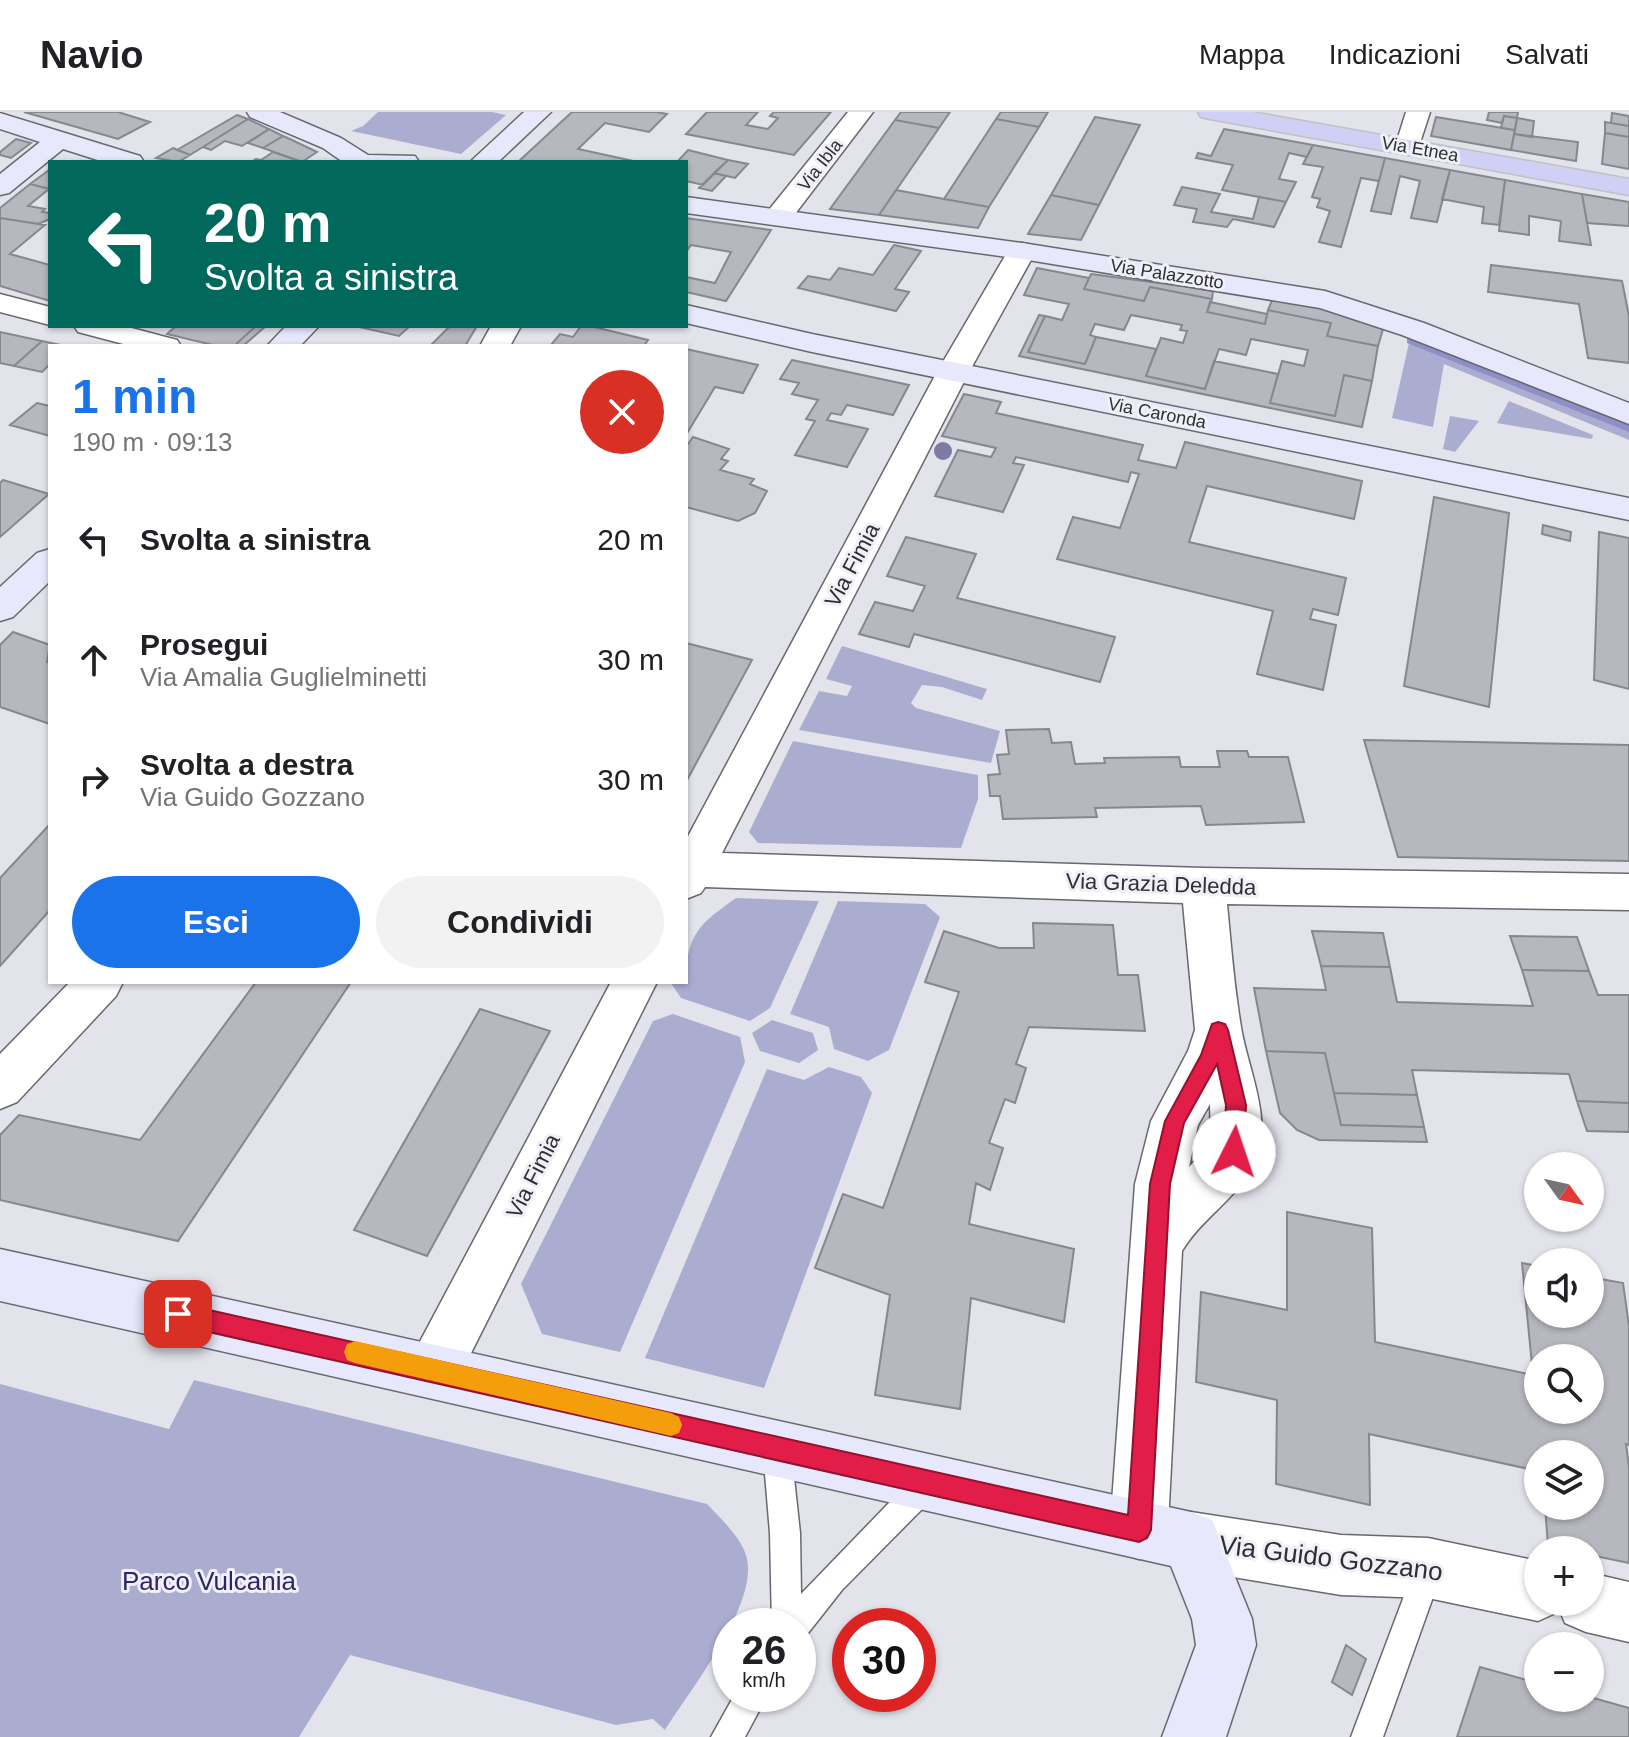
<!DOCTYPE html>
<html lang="it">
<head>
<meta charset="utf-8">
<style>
	body { margin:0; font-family:Helvetica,sans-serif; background:#f2f2f2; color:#202124; height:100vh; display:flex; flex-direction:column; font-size:30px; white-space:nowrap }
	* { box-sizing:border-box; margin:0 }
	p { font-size:26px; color:#757577 }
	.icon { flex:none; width:44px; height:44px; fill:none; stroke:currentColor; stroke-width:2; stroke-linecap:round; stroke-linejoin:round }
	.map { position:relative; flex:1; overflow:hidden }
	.details { position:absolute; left:48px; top:232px; width:640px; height:640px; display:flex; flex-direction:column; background:#fff; border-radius:0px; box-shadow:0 2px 6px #0004 }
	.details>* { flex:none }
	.hud { position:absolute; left:48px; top:48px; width:640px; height:168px; border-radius:0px; box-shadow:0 2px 6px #0004; background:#00695c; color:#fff; overflow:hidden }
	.needle { width:52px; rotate:123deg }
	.fabs { position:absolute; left:1524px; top:1040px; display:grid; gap:16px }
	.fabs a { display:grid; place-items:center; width:80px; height:80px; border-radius:50%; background:#fff; box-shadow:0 2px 6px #0004; font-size:40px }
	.speed { position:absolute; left:712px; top:1496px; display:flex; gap:16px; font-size:40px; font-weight:700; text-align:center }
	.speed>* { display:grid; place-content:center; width:104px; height:104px; border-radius:50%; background:#fff; box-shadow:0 2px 6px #0004; line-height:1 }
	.speed small { font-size:20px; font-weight:400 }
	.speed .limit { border:12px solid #d22; background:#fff; color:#111 }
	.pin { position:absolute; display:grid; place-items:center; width:68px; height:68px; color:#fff; margin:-34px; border-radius:16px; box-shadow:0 4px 12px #0006 }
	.me { position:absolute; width:88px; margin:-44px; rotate:4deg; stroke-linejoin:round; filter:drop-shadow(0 0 6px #0008) }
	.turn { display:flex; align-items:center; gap:28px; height:168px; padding:0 24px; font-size:36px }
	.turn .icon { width:104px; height:104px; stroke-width:2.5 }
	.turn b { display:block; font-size:56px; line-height:68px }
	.round { display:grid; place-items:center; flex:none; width:84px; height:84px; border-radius:42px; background:#f2f2f2 }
	.summary { display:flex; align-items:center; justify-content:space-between; height:136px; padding:0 24px }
	h1 { font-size:48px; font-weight:700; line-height:60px; color:#1a73e8 }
	.action { display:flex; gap:16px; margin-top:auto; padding:16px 24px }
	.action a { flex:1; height:92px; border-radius:48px; background:#1a73e8; color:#fff; font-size:32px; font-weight:700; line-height:92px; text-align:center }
	.action a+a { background:#f2f2f2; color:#202124 }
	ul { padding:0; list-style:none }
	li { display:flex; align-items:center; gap:24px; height:120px; padding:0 24px }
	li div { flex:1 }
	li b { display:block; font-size:30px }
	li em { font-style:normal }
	header { display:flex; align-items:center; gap:48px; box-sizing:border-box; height:112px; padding:0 40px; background:#fff; border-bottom:2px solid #e0e0e0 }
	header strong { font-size:38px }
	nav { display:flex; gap:44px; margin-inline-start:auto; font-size:28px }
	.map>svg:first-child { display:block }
	.green { fill:#abadd0 }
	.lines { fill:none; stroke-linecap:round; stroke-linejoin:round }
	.stream { fill:#8f90c7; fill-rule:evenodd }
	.building { fill:#b6b7bf; stroke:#87888f; stroke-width:2; fill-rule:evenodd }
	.lane-casing { stroke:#68686f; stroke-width:3 }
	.street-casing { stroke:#68686f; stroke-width:3 }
	.secondary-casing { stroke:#68686f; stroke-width:3 }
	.primary-casing { stroke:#c1c1c2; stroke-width:3 }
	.lane { fill:#fff; fill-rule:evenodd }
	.street { fill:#fff; fill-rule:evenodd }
	.secondary { fill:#e7e8fb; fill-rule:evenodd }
	.primary { fill:#d0d0f7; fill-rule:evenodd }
	.tree { fill:#7e7aa2 }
	.route { fill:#e11d48; stroke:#92132f; stroke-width:2 }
	.slow { fill:#f59e0b }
	.labels { text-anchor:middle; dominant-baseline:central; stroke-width:6; stroke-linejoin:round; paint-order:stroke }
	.far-street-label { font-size:18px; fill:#2f2f32; stroke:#eff0f8 }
	.street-label { font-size:22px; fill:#2f2f32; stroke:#eff0f8 }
	.near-street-label { font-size:26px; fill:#2f2f32; stroke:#eff0f8 }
	.near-park-label { font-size:26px; fill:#2d2567; stroke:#eff0f8 }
</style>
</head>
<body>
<header>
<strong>Navio</strong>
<nav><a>Mappa</a><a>Indicazioni</a><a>Salvati</a></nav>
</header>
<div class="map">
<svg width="1629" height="1625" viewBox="0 0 1629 1625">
	<rect width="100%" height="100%" fill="#e2e3eb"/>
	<path class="green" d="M378 0H492L506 3 461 42 351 19 363 14Z
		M1409 231 1629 319V328L1444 252 1433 315 1392 306Z
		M1509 289 1593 323 1592 327 1497 311Z
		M1450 304 1479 309 1455 340 1443 337Z
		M842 534 987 577 982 588 942 575 922 573 911 591 916 596 1000 619 991 651 799 618 819 579 847 584 852 574 826 567Z
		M793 629 978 663V687L961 736 758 731 749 720Z
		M736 786 819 789 770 896 750 909 681 886 671 871 686 870C686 823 699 812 736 786Z
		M838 789 925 792 940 805 889 938 868 949 834 937 829 915 790 902Z
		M673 902 740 925 745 950 620 1240 542 1222 521 1172 653 909Z
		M772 908 813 921 818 938 799 951 760 939 752 921Z
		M829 955 861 965 872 981 764 1276 645 1246 767 957 804 968Z
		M194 1268 707 1392C721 1407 743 1427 747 1447 757 1494 691 1577 665 1618L653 1607 616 1613 350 1543 299 1625H0V1272L169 1317Z"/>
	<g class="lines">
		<path class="stream" d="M1407 227H1413L1629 313V320L1407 231Z"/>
	</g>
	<path class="building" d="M24 0H118L150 10 118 27Z
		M572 0H656L667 2 649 20 605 11 578 37 638 50 519 49Z
		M707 0H758L746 13 768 17 778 6 770 4 774 0H831L794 43 686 22Z
		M901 0H950L939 16 895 8Z
		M1001 0H1048L1039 15 996 7Z
		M1489 0H1518L1517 6 1504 4 1502 11 1487 8Z
		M1612 1 1629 4V14L1611 11Z
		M237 3 248 7 190 43 177 38Z
		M1504 4 1517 6 1515 18 1501 16Z
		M1095 5 1140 13 1099 93 1051 83Z
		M1436 5 1515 18 1511 38 1431 24Z
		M1517 6 1534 9 1532 25 1514 22Z
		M248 7 269 17 242 34 225 29 211 38 203 35Z
		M996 7 1039 15 989 95 944 87Z
		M895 8 939 16 879 103 830 97Z
		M1605 10 1629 14V25L1605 21Z
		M269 17 283 24 263 36 248 31Z
		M1224 17 1313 33 1307 45 1289 41 1279 67 1296 70 1286 90 1222 78 1233 53 1196 46 1198 41 1211 44Z
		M1605 21 1629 25V57L1602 52Z
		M1514 22 1578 30 1576 49 1511 38Z
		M283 24 292 28 317 40 302 50 263 36Z
		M16 27 31 31 11 46 0 43V40Z
		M1313 33 1385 46 1379 69 1361 66 1341 135 1319 130 1330 99 1317 95 1320 87 1312 85 1323 55 1303 52Z
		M173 36 190 43 178 50 156 46Z
		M688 38 728 48 703 73 686 69V50H677Z
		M273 40 302 50H251L256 47 261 48Z
		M1385 46 1450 58 1437 110 1411 106 1420 69 1400 64 1391 102 1371 99Z
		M728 48 748 52 735 66 714 61Z
		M50 57V77L30 72 45 61Z
		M1450 58 1505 68 1499 113 1482 111 1484 95 1442 87Z
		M714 61 726 64 712 79 699 76Z
		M1505 68 1582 82 1591 133 1559 129 1561 109 1529 104V123L1499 119Z
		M30 72 49 77 28 94 45 97 42 100 50 101V107L38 112 0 106V96Z
		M1182 75 1220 82 1211 100 1253 107 1259 85 1286 90 1274 115 1233 107 1227 115 1193 110 1197 97 1174 93Z
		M896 78 944 87 989 95 978 116 879 103Z
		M1582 82 1629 90V114L1587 111Z
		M1051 83 1099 93 1081 128 1028 122Z
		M0 106 45 113 10 142 50 153V189L0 174Z
		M686 106 771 118 726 189 686 180V165L715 171 731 140 691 133 686 140Z
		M894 133 921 139 895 177 909 180 896 199 798 176 808 164 830 168 839 156 873 163Z
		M1491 153 1622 169 1629 204V251L1588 246 1579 192 1488 180Z
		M1037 156 1089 166 1084 177 1144 189 1150 175 1212 187 1207 200 1265 212 1268 198 1331 211 1327 224 1378 234 1372 269 1344 263 1335 304 1270 291 1282 249 1304 254 1308 238 1251 227 1246 243 1219 237 1205 277 1146 264 1161 226 1183 231 1187 219 1180 218 1182 213 1131 203 1124 218 1095 212 1090 223 1096 225 1085 252 1028 240 1045 204 1062 208 1069 192 1024 183Z
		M1091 162 1189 175 1213 179 1212 187 1150 175 1144 189 1084 177Z
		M1273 186 1330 197 1383 217 1378 234 1327 224 1331 211 1268 198Z
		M1210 190 1267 202 1265 212 1207 200Z
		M1039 203 1045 204 1028 240 1085 252 1096 225 1156 237 1146 264 1205 277 1214 249 1278 262 1270 291 1335 304 1344 263 1372 269 1362 315 1019 244Z
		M176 214H256L234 234H217L167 222Z
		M256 214H266L243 234H234Z
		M355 214H410L399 224Z
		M450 214H477L465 234H430Z
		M581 214H590L648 228 644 234H550L560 222 573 225Z
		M0 220 42 229 14 254 0 251Z
		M42 229 65 234H50V252L42 260 14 254Z
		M686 237 758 253 743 281 715 275 686 323Z
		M792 248 909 273 893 303 847 293 841 303 831 301 827 308 868 317 847 355 795 343 815 309 806 307 818 288 792 282 799 271 780 267Z
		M964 282 1001 290 996 301 1143 333 1138 348 1176 356 1185 330 1362 369 1354 407 1207 374 1189 430 1346 466 1338 503 1313 497 1310 507 1336 513 1323 578 1257 562 1273 499 1057 447 1073 405 1120 416 1139 362 1131 360 1128 370 1016 345 1013 351 1024 353 1003 400 935 384 958 338 991 345 996 336 942 324Z
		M37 291 50 294V324L10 313Z
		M693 325 729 337 721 347 728 349 720 358 754 367 750 372 767 379 755 401 738 409 686 395V335Z
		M3 368 49 382 0 425V371Z
		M1434 385 1509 401 1489 595 1404 574Z
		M1543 413 1571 420 1570 429 1542 422Z
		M1599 420 1629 426V577L1594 568Z
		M906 425 976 442 957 486 1115 525 1100 570 914 522 909 535 859 522 875 490 913 499 925 474 887 464Z
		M13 520 50 533 47 550 50 551V612L0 595V533Z
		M686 531 752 548 686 670Z
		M1049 617 1052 631 1071 630 1075 652 1105 651 1104 646 1179 645 1181 655H1220L1217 639H1247L1249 645H1288L1304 710 1206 713 1201 694 1095 696 1097 705 1003 707 1000 684H990L988 663 1000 662 997 643 1009 642 1006 618Z
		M1364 628 1629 633V749L1398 745Z
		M50 712V798L0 854V766Z
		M1033 811 1113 813 1118 863H1138L1145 919 1029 915 1016 952 1026 956 1015 991 1005 987 989 1031 1003 1036 990 1078 976 1071 969 1112 1074 1137 1064 1210 971 1186 960 1297 875 1283 890 1183 815 1156 843 1082 883 1096 959 880 925 870 944 819 999 836H1034Z
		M1312 819 1383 821 1390 855 1321 854Z
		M1510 824 1577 825 1589 859 1522 858Z
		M1321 854 1390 855 1397 890 1533 894 1522 858 1589 859 1598 883H1629V991L1577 989 1569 962 1412 958 1417 983 1334 981 1325 941 1266 939 1254 876 1326 878Z
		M256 870H351L178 1129 0 1088V1023L19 1003 140 1028Z
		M480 897 550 919 427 1144 354 1118Z
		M1266 939 1325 941 1341 1013 1424 1015 1427 1030 1319 1028 1297 1018 1280 1001Z
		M1334 981 1417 983 1424 1015 1341 1013Z
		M1577 989 1629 991V1020L1587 1019Z
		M1287 1100 1372 1116 1375 1230 1533 1263 1522 1151 1538 1154V1202H1590V1165L1623 1171 1629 1214V1333L1626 1332 1629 1355V1451L1590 1443V1438H1569L1548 1433 1545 1394H1590V1342H1538V1359L1369 1322 1370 1393 1276 1372 1277 1288 1196 1270 1201 1180 1287 1198ZM1538 1246H1590V1298H1538Z
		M1346 1533 1366 1547 1352 1583 1332 1570Z
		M1480 1555 1538 1571V1586L1590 1585 1629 1596V1625H1457Z"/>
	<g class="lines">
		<g class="lane-casing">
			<path id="lane" d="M777 1324 787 1328 791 1338 800 1421 801 1482 914 1365 924 1361 934 1365 938 1375 934 1385 842 1478 805 1525 798 1527V1514H772L770 1421 763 1338 767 1328Z
				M1428 1442 1438 1447 1443 1457 1383 1625H1351L1418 1447Z
				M735 1582H768L745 1625H711Z"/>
		</g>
		<g class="street-casing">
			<path id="street" d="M848 0H873L788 111 778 113 768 111 764 105 768 99Z
				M1406 0H1430L1417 40H1399L1395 35Z
				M1022 131 1032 133 1036 139 969 260 722 741 1203 756 1629 762V798L1227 792C1231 833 1234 874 1241 915 1248 959 1275 1010 1253 1054 1236 1087 1201 1107 1182 1139L1168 1413 1170 1408 1191 1400 1341 1423 1428 1426 1538 1449V1490H1590V1461L1629 1470V1530L1586 1520 1565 1511 1560 1499 1538 1509 1428 1486 1341 1483 1191 1458 1170 1450 1163 1431 1160 1439 1139 1447 1118 1439 1110 1418 1135 1072 1151 1009 1188 939 1195 918 1183 791 705 775 701 781 686 787V728L937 260 1008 139 1012 133ZM1210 992 1211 1031 1189 1055 1198 1013Z
				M0 182 50 195V213L0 200Z
				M74 214H124L177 228 181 234H131L78 220Z
				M491 214H521L510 234H480Z
				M70 870H123L116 884 17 990 0 997V942Z
				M611 870H657L453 1277 434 1285 415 1277 407 1258 415 1239Z"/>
		</g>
		<g class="secondary-casing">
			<path id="secondary" d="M247 0H280L341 26 368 43 415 44 419 50H343L323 36 250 5Z
				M524 0H551L498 50H470Z
				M0 1 140 44 144 50H104L63 37 9 81 0 83V62L40 30 0 17Z
				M686 85 1022 131 1325 179 1424 211 1629 291V312L1402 223 1320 196 1022 147 686 101Z
				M686 193 812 222 1629 386V408L812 240 686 211Z
				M286 214H319L300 234H267Z
				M50 437V469L13 505 0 509V475L37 441Z
				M0 1137 1191 1400 1212 1408 1252 1507 1256 1533 1226 1625H1162L1196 1533 1192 1507 1171 1454 0 1189Z"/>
		</g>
		<g class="primary-casing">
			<path id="primary" d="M1198 0H1252L1629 67V83L1210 7 1201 5Z"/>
		</g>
		<use href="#lane" class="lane"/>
		<use href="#street" class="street"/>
		<use href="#secondary" class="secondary"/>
		<use href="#primary" class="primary"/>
	</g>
	<circle class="tree" cx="943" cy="339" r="9"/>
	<path class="route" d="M1218 910 1225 912 1228 918 1246 993 1244 1040 1241 1047 1234 1050 1226 1047 1223 1040 1226 993 1217 952 1184 1011 1170 1072 1151 1418 1147 1426 1139 1430 178 1213 170 1210 167 1202 170 1194 178 1191 1128 1403 1150 1072 1165 1009 1201 943 1212 912Z"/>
	<path class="slow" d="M355 1229 671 1301 679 1305 682 1313 679 1321 671 1324 355 1251 347 1248 344 1240 347 1232Z"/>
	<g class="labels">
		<g class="far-street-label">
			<text transform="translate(1420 37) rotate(10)">Via Etnea</text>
			<text transform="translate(820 53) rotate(-52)">Via Ibla</text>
			<text transform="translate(1167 162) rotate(9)">Via Palazzotto</text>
			<text transform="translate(1157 301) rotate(11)">Via Caronda</text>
		</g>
		<g class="street-label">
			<text transform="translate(852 453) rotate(-62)">Via Fimia</text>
			<text transform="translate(1161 772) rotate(2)">Via Grazia Deledda</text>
			<text transform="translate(533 1064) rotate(-63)">Via Fimia</text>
		</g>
		<g class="near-street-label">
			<text transform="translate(1331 1446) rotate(7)">Via Guido Gozzano</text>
		</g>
		<g class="near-park-label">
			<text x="209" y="1469">Parco Vulcania</text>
		</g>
	</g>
</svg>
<div class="fabs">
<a><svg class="needle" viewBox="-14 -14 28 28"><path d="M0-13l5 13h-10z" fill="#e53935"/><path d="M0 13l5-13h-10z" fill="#757577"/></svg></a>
<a><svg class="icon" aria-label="sound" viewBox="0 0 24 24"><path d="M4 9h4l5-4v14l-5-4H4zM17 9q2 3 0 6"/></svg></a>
<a><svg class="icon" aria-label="search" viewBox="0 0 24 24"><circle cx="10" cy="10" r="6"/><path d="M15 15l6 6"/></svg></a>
<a><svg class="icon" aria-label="layers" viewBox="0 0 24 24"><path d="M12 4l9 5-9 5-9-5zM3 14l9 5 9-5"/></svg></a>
<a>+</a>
<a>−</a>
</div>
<div class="speed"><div>26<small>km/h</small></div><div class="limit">30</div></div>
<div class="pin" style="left:178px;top:1202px;background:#d93025"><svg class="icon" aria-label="arrive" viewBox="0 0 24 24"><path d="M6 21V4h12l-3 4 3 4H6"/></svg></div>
<svg class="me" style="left:1234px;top:1040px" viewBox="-20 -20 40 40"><circle r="19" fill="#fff"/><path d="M0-13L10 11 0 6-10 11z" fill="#e11d48"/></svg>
<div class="hud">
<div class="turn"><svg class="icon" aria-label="left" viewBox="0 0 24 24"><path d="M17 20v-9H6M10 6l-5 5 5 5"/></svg><div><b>20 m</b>Svolta a sinistra</div></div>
</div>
<section class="details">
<div class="summary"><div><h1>1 min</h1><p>190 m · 09:13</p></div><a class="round" style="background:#d93025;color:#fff"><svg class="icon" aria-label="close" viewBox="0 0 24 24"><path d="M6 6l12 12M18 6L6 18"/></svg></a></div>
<ul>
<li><svg class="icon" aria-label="left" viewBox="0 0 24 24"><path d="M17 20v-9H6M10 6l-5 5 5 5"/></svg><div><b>Svolta a sinistra</b></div><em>20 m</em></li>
<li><svg class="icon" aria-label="ahead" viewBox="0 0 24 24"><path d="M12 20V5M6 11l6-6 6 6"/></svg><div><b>Prosegui</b><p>Via Amalia Guglielminetti</p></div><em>30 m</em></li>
<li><svg class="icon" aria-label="right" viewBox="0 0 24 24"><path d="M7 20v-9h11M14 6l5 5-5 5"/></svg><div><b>Svolta a destra</b><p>Via Guido Gozzano</p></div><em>30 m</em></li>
</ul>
<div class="action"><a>Esci</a><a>Condividi</a></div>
</section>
</div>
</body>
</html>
